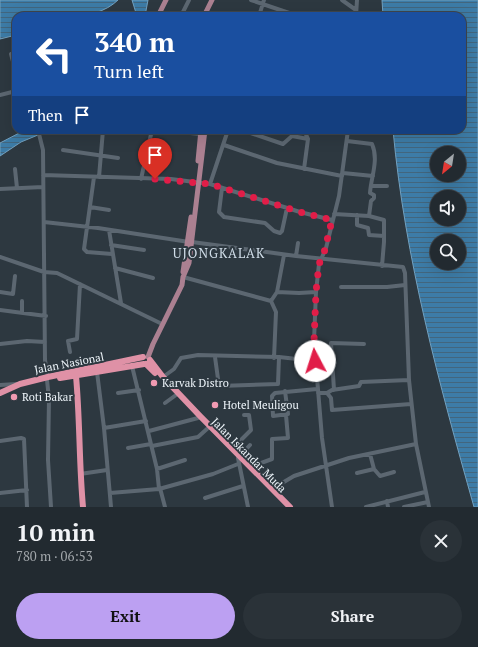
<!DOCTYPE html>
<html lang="en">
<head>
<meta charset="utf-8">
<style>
	body { margin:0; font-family:"PT Serif",serif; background:#2a3238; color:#f1f3f6; height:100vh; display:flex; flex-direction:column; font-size:15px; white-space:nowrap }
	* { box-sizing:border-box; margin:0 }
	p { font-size:13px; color:#a2a7ab }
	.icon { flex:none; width:22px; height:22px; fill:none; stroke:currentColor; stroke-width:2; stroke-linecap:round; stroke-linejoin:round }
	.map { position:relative; height:507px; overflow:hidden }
	.drawer { display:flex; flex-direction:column; background:#222a30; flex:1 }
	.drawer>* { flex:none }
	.banner { position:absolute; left:12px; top:12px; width:454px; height:122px; border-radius:12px; box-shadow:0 4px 16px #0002,0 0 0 1px #3f464c; background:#1a4fa0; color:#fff; overflow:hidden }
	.needle { width:26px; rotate:210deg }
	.tools { position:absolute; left:430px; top:146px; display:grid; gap:8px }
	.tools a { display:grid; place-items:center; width:36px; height:36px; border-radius:50%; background:#222a30; box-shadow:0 4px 16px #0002,0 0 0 1px #3f464c; font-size:20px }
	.pin { position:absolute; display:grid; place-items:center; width:34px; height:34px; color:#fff; margin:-41px -17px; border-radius:50% 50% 50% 0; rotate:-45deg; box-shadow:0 0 4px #0007 }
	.pin .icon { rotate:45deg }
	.me { position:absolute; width:44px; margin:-22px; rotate:355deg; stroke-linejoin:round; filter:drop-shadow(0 0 3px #0008) }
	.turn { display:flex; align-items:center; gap:14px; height:84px; padding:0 16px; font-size:18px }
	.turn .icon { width:52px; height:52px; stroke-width:2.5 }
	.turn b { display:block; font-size:28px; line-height:34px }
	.then { display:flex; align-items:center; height:38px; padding:0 16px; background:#0003; gap:8px; font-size:15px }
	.round { display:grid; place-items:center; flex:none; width:42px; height:42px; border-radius:21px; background:#2a3238 }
	.overview { display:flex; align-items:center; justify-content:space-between; height:68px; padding:0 16px }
	h1 { font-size:24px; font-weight:800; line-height:30px }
	.primary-button { display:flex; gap:8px; margin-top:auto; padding:8px 16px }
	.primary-button a { flex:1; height:46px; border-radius:24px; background:#bca0f2; color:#111; font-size:16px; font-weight:800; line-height:46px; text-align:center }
	.primary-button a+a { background:#2a3238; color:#f1f3f6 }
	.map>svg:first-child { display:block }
	.water { fill:url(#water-rules); stroke:#72a1c0; fill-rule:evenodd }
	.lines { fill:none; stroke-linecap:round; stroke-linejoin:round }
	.minor { stroke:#5c6771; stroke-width:4 }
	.major { stroke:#ab8091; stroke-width:5 }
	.highway { stroke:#df91a6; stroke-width:6 }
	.route { stroke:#e11d48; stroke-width:7; stroke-dasharray:0 12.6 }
	.poi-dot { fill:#f19ab2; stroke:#2d3840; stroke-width:1.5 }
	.labels { text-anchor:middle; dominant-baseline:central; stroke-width:4; stroke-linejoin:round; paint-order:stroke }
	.street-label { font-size:11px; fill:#eff6fb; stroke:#2d3840 }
	.poi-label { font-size:11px; fill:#eff6fb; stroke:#2d3840; text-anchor:start }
	.quarter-label { font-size:13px; letter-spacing:1px; fill:#d0dde8; stroke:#2d3840 }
</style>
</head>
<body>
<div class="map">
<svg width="478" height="507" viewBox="0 0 478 507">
	<defs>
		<pattern id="water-rules" width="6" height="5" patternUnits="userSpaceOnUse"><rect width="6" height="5" fill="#3d7ca7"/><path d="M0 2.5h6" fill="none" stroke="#42667e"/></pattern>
	</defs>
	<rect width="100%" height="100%" fill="#2d3840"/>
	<path class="water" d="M0 0H118C93 24 48 16 16 16V35L0 39Z
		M132 0H148L145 16H134L136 13Z
		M382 0H478V507H474C439 383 405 259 393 130H462V16H383ZM437 153H459V175H437ZM437 197H459V219H437ZM437 241H459V263H437Z
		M25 130H50L21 142 0 156V143Z"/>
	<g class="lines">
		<path class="minor" d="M251 0 298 16
			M342 0 356 10
			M181 16 189 0
			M259 16 264 0
			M356 16 357 0
			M11 54 16 73
			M0 95 16 91
			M38 130 43 150 45 360 48 377
			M158 130 201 134
			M242 130 283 144 292 136 308 139
			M304 130 308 139 304 169
			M347 141 372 144C379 160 371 177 370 193L374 195V198L371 201 369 216
			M224 145 277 163 342 176
			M63 150 118 158
			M15 169 17 188
			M343 173 373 176
			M43 175 171 179 210 184 300 212 332 220
			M94 177 84 249 87 252 112 254
			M99 177 103 130
			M141 179 152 130
			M210 184 228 130
			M371 186H387
			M222 188 219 212 224 217 265 223 274 231 280 233 282 231 287 208
			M0 189 43 187
			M90 207 109 210
			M334 214 369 216 384 220V242L382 266
			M357 215V225L368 228 369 235 384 236
			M44 222 98 228 189 242
			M109 230 121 303
			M192 242 296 256 403 267 405 273 409 380 416 444
			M111 245 144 250
			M296 256 298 243
			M0 257 44 272 57 273 160 323
			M115 268 153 278
			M183 277 271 301 276 312 274 358
			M341 287H387L405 285
			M0 292 13 294 15 276
			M277 292 299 293 316 292
			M271 301 277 292 284 255
			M0 310 46 316
			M22 312V301
			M0 344 27 341 45 342
			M70 352 68 341 77 339 80 284
			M215 357 219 386 278 384 279 357
			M132 366 157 469 159 489
			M97 372 104 428 111 507
			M163 377 174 369 181 358 198 355 279 357 315 361
			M47 380 49 399 48 460 51 507
			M0 385 17 384
			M334 390 331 343 364 344
			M285 391 288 414 273 416 272 396 275 393 317 389
			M118 393 139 390
			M318 393H327L332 390 359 386 361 382 409 380
			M327 393 331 398 332 410 411 404
			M165 403 176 395
			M104 428 146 421
			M149 431 198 418
			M0 441 21 438 24 439 27 507
			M152 446 198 437 208 428
			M128 448 151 444
			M232 449 251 430 249 415H244
			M370 454 374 469 380 476 394 472
			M250 467 272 459V439L288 438 286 415
			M157 469 185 460
			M357 473 374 469
			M80 474 107 470
			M160 488 165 507
			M272 489 294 476 349 458 416 444 429 507
			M0 493 27 490
			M110 493 159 489 213 474 238 464
			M205 498 243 486
			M387 501 388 507
			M248 507 238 458 250 445
			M332 507 322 438 314 341 316 292 319 264 326 248 339 196 348 130
			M366 507 425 492
			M404 507 428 502"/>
		<path class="major" d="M158 16 166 0
			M204 16 212 0
			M198 161 201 130
			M183 272 191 217
			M148 357 153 344 182 285 183 277 189 263 205 130"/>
		<path class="highway" d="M150 360 163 377 200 416 290 507
			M146 364 155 373
			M76 376C80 420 79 463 83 507
			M60 378 144 364
			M0 393 20 384 48 377 143 357"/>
	</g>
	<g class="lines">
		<path class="route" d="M155 179 210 184 300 212 332 220 324 253 319 264 316 292 314 341 315 361"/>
	</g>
	<g class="poi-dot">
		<circle cx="154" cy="383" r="4"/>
		<circle cx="14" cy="397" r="4"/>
		<circle cx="215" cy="405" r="4"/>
	</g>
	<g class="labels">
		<g class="street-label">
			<text transform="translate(69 363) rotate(-11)">Jalan Nasional</text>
			<text transform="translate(249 455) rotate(45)">Jalan Iskandar Muda</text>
		</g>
		<g class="poi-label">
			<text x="162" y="383">Karvak Distro</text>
			<text x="22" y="397">Roti Bakar</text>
			<text x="223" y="405">Hotel Meuligou</text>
		</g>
		<g class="quarter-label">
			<text x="219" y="253">UJONGKALAK</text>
		</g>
	</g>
</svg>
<div class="tools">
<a><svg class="needle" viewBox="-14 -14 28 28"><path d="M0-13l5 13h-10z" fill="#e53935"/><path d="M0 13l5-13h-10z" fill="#a2a7ab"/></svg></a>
<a><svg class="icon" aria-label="sound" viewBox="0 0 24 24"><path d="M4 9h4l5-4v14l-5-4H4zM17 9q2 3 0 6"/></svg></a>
<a><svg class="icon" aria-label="search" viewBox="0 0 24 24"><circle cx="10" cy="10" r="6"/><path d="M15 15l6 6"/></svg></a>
</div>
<div class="pin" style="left:155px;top:179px;background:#d93025"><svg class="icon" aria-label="arrive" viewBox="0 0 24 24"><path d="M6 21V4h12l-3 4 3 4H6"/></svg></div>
<svg class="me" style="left:315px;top:361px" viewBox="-20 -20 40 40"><circle r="19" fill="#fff"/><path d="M0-13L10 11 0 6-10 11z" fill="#e11d48"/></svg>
<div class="banner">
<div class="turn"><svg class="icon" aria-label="left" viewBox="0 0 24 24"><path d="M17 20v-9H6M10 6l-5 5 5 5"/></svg><div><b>340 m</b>Turn left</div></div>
<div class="then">Then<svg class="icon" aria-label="arrive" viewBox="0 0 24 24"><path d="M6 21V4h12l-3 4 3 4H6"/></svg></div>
</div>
</div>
<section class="drawer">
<div class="overview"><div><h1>10 min</h1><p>780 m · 06:53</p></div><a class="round"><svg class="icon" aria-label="close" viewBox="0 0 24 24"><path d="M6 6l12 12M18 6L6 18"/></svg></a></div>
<div class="primary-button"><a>Exit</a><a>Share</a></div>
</section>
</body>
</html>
